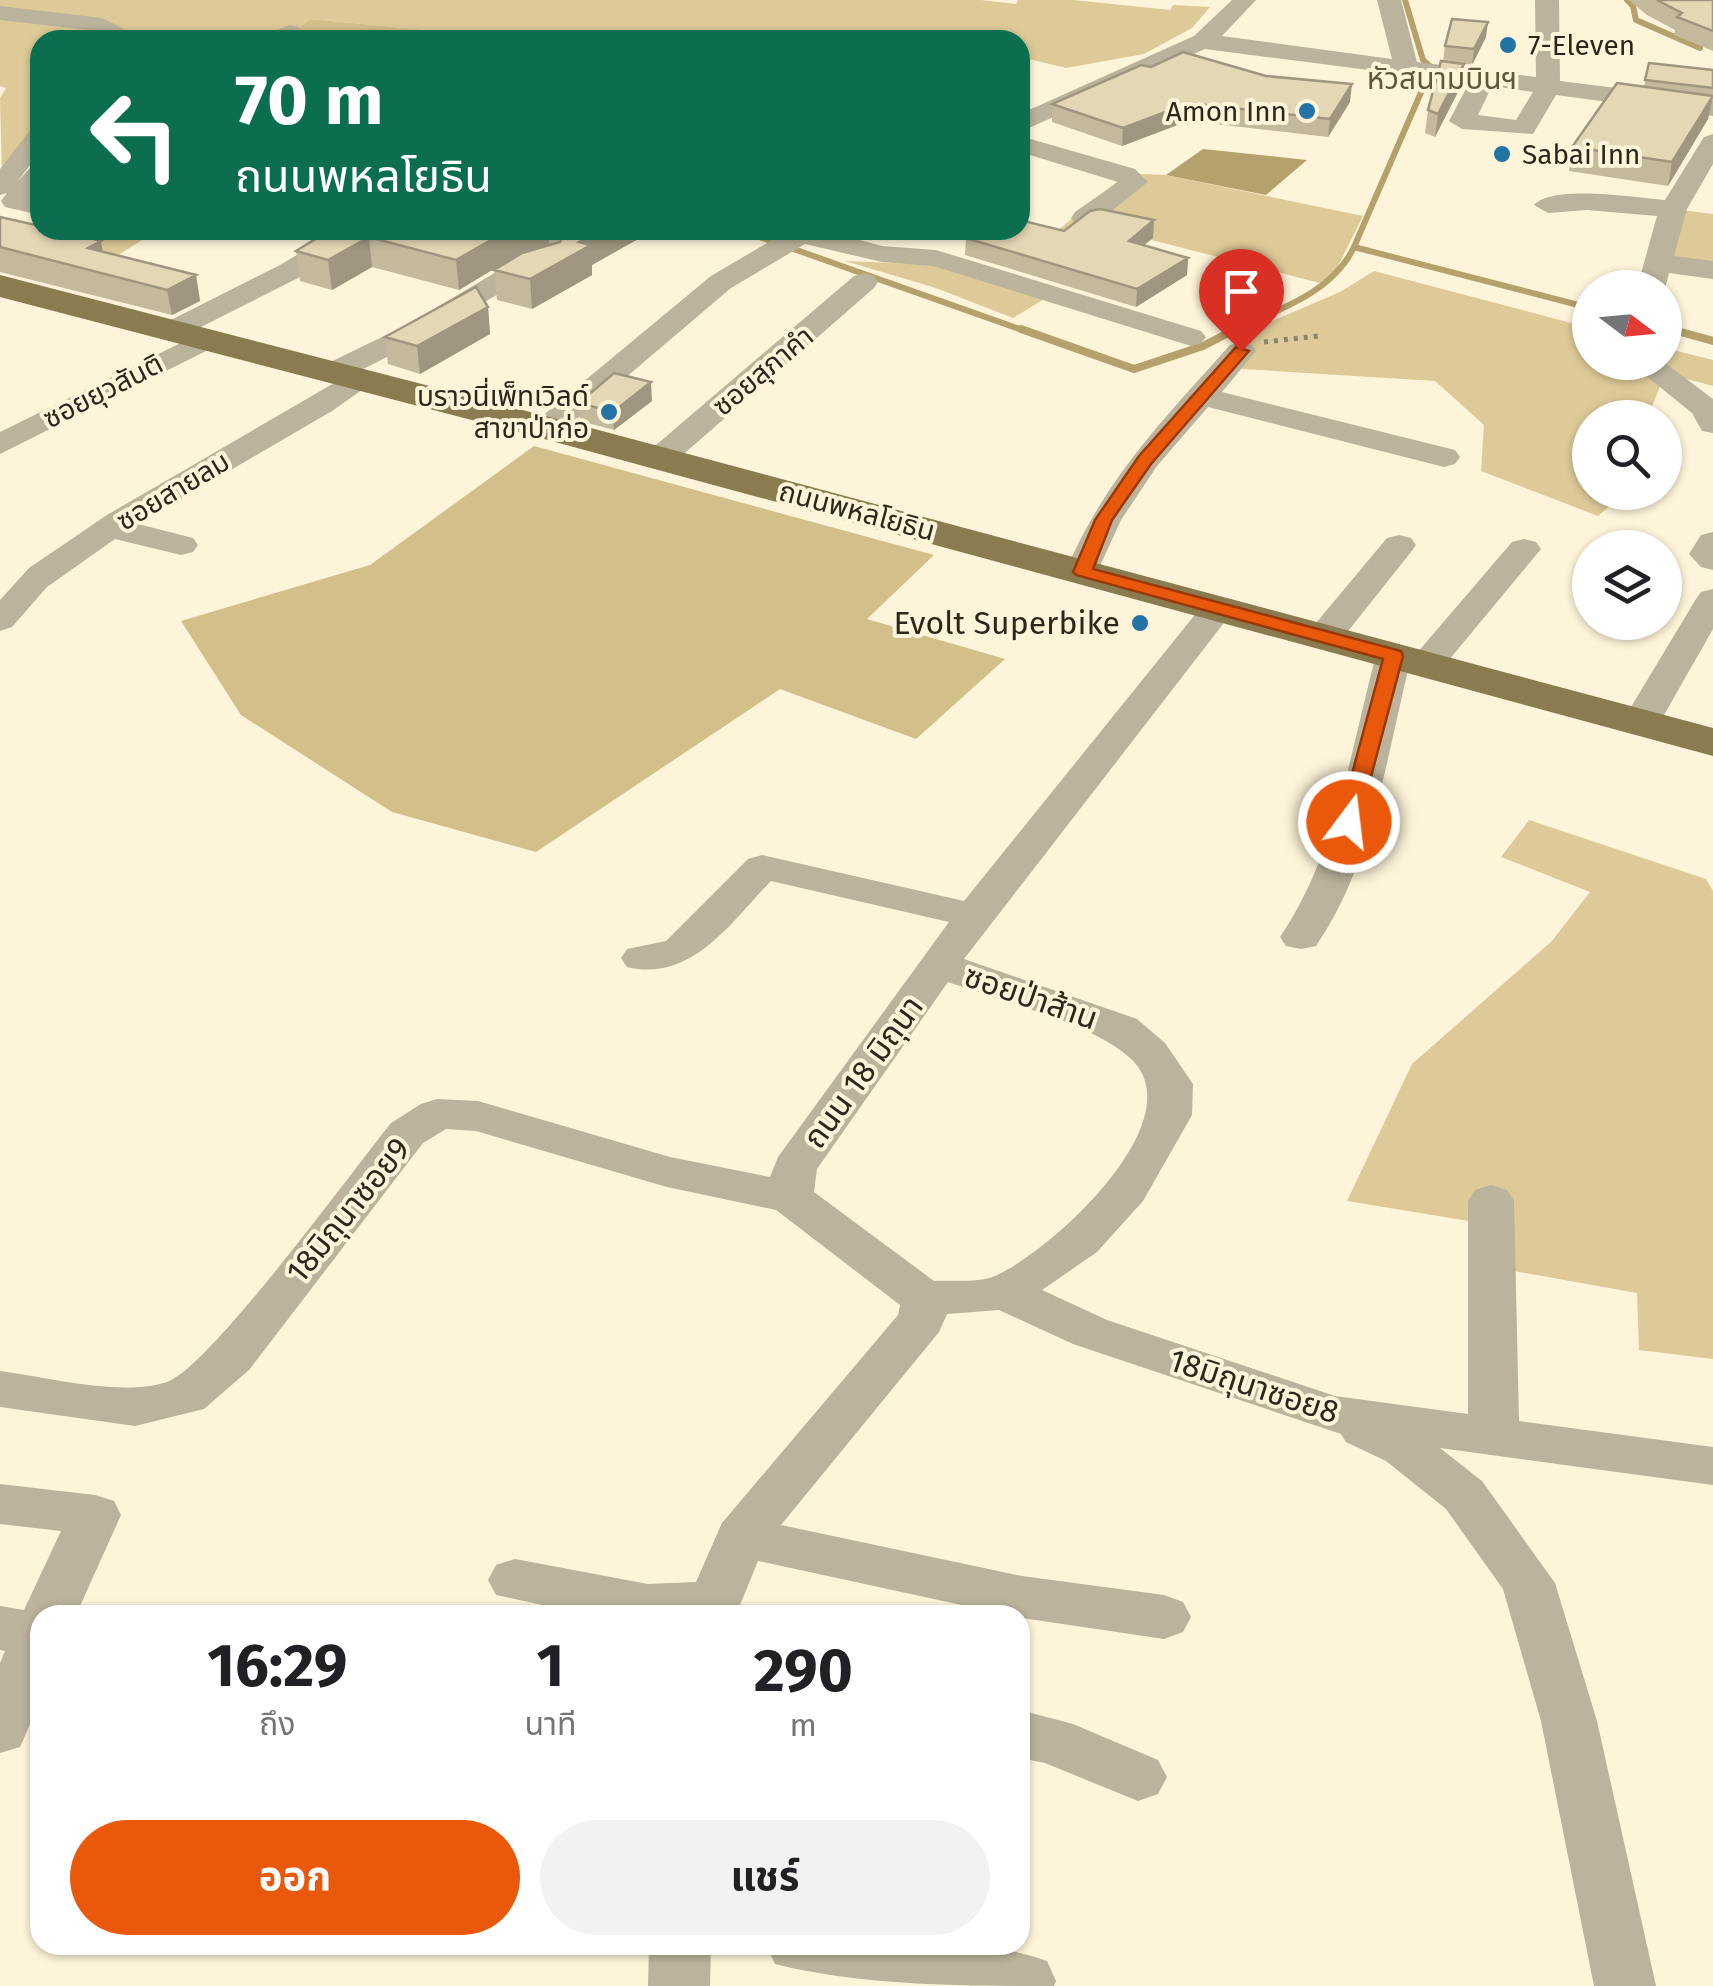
<!DOCTYPE html>
<html lang="th">
<head>
<meta charset="utf-8">
<style>
	body { margin:0; font-family:"Fira Sans","Noto Sans Thai",sans-serif; background:#f2f2f2; color:#202124; height:100vh; display:flex; flex-direction:column; font-size:38px; white-space:nowrap }
	* { box-sizing:border-box; margin:0 }
	p { font-size:32px; color:#757577 }
	.icon { flex:none; width:55px; height:55px; fill:none; stroke:currentColor; stroke-width:2; stroke-linecap:round; stroke-linejoin:round }
	.map { position:relative; flex:1; overflow:hidden }
	.details { position:absolute; left:30px; top:1605px; width:1000px; height:350px; display:flex; flex-direction:column; background:#fff; border-radius:30px; box-shadow:0 2px 8px #0004 }
	.details>* { flex:none }
	.top-card { position:absolute; left:30px; top:30px; width:1000px; height:210px; border-radius:30px; box-shadow:0 2px 8px #0004; background:#0b6e4f; color:#fff; overflow:hidden }
	.needle { width:65px; rotate:106deg }
	.tools { position:absolute; left:1572px; top:270px; display:grid; gap:20px }
	.tools a { display:grid; place-items:center; width:110px; height:110px; border-radius:50%; background:#fff; box-shadow:0 2px 8px #0004; font-size:50px }
	.pin { position:absolute; display:grid; place-items:center; width:85px; height:85px; color:#fff; margin:-102px -42px; border-radius:50% 50% 50% 0; rotate:-45deg; box-shadow:0 0 10px #0007 }
	.pin .icon { rotate:45deg }
	.me { position:absolute; width:110px; margin:-55px; rotate:15deg; stroke-linejoin:round; filter:drop-shadow(0 0 8px #0008) }
	.turn { display:flex; align-items:center; gap:35px; height:210px; padding:0 40px; font-size:45px }
	.turn .icon { width:130px; height:130px; stroke-width:2.5 }
	.turn b { display:block; font-size:70px; line-height:85px }
	.eta { display:flex; justify-content:space-evenly; align-items:center; height:170px; text-align:center }
	.eta b { font-size:60px; font-weight:700; line-height:70px }
	.action { display:flex; gap:20px; margin-top:auto; padding:20px 40px }
	.action a { flex:1; height:115px; border-radius:60px; background:#ea580c; color:#fff; font-size:40px; font-weight:700; line-height:115px; text-align:center }
	.action a+a { background:#f2f2f2; color:#202124 }
	.map>svg:first-child { display:block }
	.green { fill:#deca98 }
	.forest { fill:#d3bf89 }
	.water { fill:#b5a16c }
	.lines { fill:none; stroke-linecap:round; stroke-linejoin:round }
	.stream-far1 { stroke:#b5a16c; stroke-width:6 }
	.stream { stroke:#b5a16c; stroke-width:8 }
	.path { stroke:#8b8471; stroke-width:5; stroke-dasharray:4 6; stroke-linecap:butt }
	.minor { fill:#bbb39b; fill-rule:evenodd }
	.major { fill:#8b7b50; fill-rule:evenodd }
	.wall { fill:#c4b99d }
	.shaded-wall { fill:#a0967f }
	.building { fill:#e4d7b6; stroke:#a0967f; stroke-width:2.5 }
	.route { fill:#ea580c; stroke:#983908; stroke-width:2.5 }
	.poi-dot { fill:#2174a5; stroke:#fef4d9; stroke-width:4 }
	.labels { text-anchor:middle; dominant-baseline:central; stroke-width:8; stroke-linejoin:round; paint-order:stroke }
	.far-poi-label { font-size:28px; fill:#2c271b; stroke:#fef4d9; text-anchor:start }
	.far-street-label { font-size:28px; fill:#2c271b; stroke:#fef4d9 }
	.far-neighbourhood-label { font-size:30px; fill:#605639; stroke:#fef4d9 }
	.poi-label { font-size:32px; fill:#2c271b; stroke:#fef4d9; text-anchor:end }
	.street-label { font-size:32px; fill:#2c271b; stroke:#fef4d9 }
</style>
</head>
<body>
<div class="map">
<svg width="1713" height="1986" viewBox="0 0 1713 1986">
	<rect width="100%" height="100%" fill="#fef4d9"/>
	<path class="green" d="M0 0H981L1016 4 1018 0H1074L1170 10 1173 5 1210 7 1192 28 1144 54 1066 68 1020 57V40H533L310 19 284 40H40V116L2 178 0 98 6 88 0 86Z
		M1140 174 1166 175 1363 216 1335 272 1320 283 1093 225 1046 240 1119 180Z
		M1673 209 1713 214V264L1671 258Z
		M89 230H158L104 264 57 251Z
		M845 261 943 265 1044 299 1013 318 936 288Z
		M1374 271 1590 328V362H1665V348L1713 360V386L1665 373 1648 417 1590 418V492L1625 493 1598 516 1481 471 1484 425 1435 381 1243 369 1221 356 1254 329 1340 292Z
		M1529 820 1706 879 1713 891V1359L1639 1350 1637 1293 1508 1270 1511 1228 1347 1201 1412 1064 1552 941 1590 892 1501 857Z"/>
	<path class="forest" d="M310 19 533 40H284Z
		M534 446 934 555 867 619 1005 659 916 739 780 689 536 852 392 812 241 715 181 621 370 565Z"/>
	<path class="water" d="M1203 149 1307 160 1266 195 1166 175Z"/>
	<g class="lines">
		<path class="stream-far1" d="M1405 0 1423 60 1432 68
			M1627 0 1633 6 1636 20 1700 48
			M1426 81 1354 247 1590 308
			M740 230 1028 332
			M1665 328 1679 332
			M1231 332C1276 310 1332 294 1354 247"/>
		<path class="stream" d="M1021 329 1134 369 1203 346 1236 329
			M1670 329 1713 341"/>
		<path class="path" d="M1264 342 1318 336"/>
		<path class="minor" d="M1232 0H1256L1222 36 1392 59 1377 0H1401L1417 62 1536 77 1535 0H1559L1560 81 1713 100V116L1556 95 1533 134 1462 129 1449 121 1469 83 1205 49 1020 132V114L1194 36ZM1492 86 1533 92 1516 120 1478 115Z
			M0 6 102 18 146 40H115L97 31 0 20Z
			M290 25 298 27 302 32 298 37 259 40 263 35Z
			M40 126V152L17 182 31 167 40 165V189L33 197 40 199V215L5 207 1 201 7 193 0 195V169L31 129Z
			M1713 134V164L1687 209 1674 256 1713 261V279L1669 273 1665 289 1637 288 1657 216 1587 210 1548 213 1534 205C1553 184 1637 198 1665 200L1704 137Z
			M1020 136 1135 169 1148 182 1095 224H1075L1071 218 1075 212 1118 182 1020 152Z
			M339 230H373L300 277 183 336H163L158 330 163 324 280 265Z
			M789 230H823L882 246 936 250 1201 331 1206 337 1201 343 1191 346 933 266 882 262 805 244 731 288 558 435H536L531 428 536 421 711 276Z
			M546 256 556 258 560 264C551 276 531 276 518 283 464 313 413 345 357 372L372 374 376 380 332 411 138 524 193 538 198 545 193 552 181 555 115 539 47 587 12 627 0 631V600L29 568 107 515 341 379 322 378 318 372 322 366 407 325 503 268Z
			M864 273 874 276 878 282 874 288 671 465H649L644 458 649 451 854 276Z
			M207 330 218 333 222 339 218 345 0 454V432Z
			M1241 342 1252 345 1256 351 1222 392 1455 450 1460 457 1455 464 1444 467 1208 407 1157 466 1121 520 1094 579 1082 582 1070 579 1065 572C1106 477 1163 420 1230 345Z
			M1629 362H1664L1713 399V433L1702 431 1692 413Z
			M1713 532V570L1701 567 1689 554 1701 535Z
			M1399 535 1411 538 1416 545 1411 552 1337 645 1324 648 1311 645 1306 637 1311 629 1387 538Z
			M1524 539 1536 542 1541 549 1439 672 1426 675 1413 672 1409 666C1386 761 1372 864 1316 946L1301 949 1286 946 1280 937C1336 855 1351 749 1376 655L1381 647 1394 644 1407 647 1411 660 1512 542Z
			M1713 589V629L1660 722 1654 730 1641 733 1628 730 1622 722 1696 599 1701 592Z
			M1218 598 1230 601 1235 608 1230 615 964 959 1137 1019 1165 1043 1193 1084 1192 1115 1143 1201 1097 1252 1042 1290 1107 1320 1335 1396 1468 1414V1201L1475 1190 1491 1185 1507 1190 1514 1201 1519 1421 1713 1447V1485L1440 1448 1482 1481 1555 1583 1597 1721 1656 1986H1594L1541 1721 1503 1589 1446 1509 1386 1461 1346 1442 1341 1434 1073 1344 999 1310 947 1314 939 1332 781 1525 1022 1576 1164 1595 1183 1602 1191 1617 1183 1632 1164 1639 1022 1618 758 1561 736 1615H588L496 1595 488 1580 496 1565 515 1559 648 1584 696 1582 722 1523 898 1315 900 1305 776 1210 667 1187 476 1131 446 1129 423 1143 249 1370 204 1409 135 1426 0 1407V1371C48 1377 121 1397 167 1382 209 1368 354 1169 391 1123L421 1104 437 1099 478 1101 670 1157 770 1177 778 1157 949 922 771 881C731 922 692 983 627 967L621 958 627 949 666 941 748 859 762 855 964 901 1206 601ZM948 982C998 1000 1101 1025 1135 1063 1189 1126 1050 1252 995 1276 979 1283 952 1280 934 1281L814 1192 817 1169Z
			M0 1484 95 1495 114 1501 121 1515 76 1615H40V1702L20 1747 0 1753V1663L5 1651 0 1650V1606L24 1610 61 1531 0 1524Z
			M1020 1710 1073 1724 1158 1760 1167 1777 1158 1794 1138 1801 1045 1763 1020 1758Z
			M649 1945H711L710 1986H648Z
			M766 1945C851 1945 968 1932 1047 1961L1056 1981 1054 1986C962 1986 863 1986 775 1964Z"/>
		<path class="major" d="M0 275 561 420 1713 728V756L533 436 0 297Z"/>
	</g>
	<path class="wall" d="M1629 0H1713V51L1674 35 1675 30 1647 15Z
		M1486 37 1472 65 1464 64 1461 86 1435 137 1425 133 1428 110 1443 61 1445 46Z
		M1649 63 1713 70V96L1708 119 1668 186 1569 171 1572 147 1644 87Z
		M1151 67 1350 102 1328 137 1188 121 1122 146 1052 122V104Z
		M40 165V194L35 170Z
		M0 217 101 241 102 251 196 275 200 301 172 315 0 272Z
		M1154 220 1153 238 1144 245 1188 258 1187 275 1136 307 965 255 966 238 1064 231Z
		M330 230 459 235 468 230H654L592 265V275L532 309 497 300 494 270 502 264 459 290 372 267 332 290 300 281 296 251Z
		M488 307 490 334 420 374 388 364 385 337Z
		M652 401 614 430 580 421 579 403Z"/>
	<path class="shaded-wall" d="M1488 22 1486 37 1472 65 1474 49Z
		M1464 64 1461 86 1435 137 1438 114Z
		M1352 84 1350 102 1328 137 1330 119Z
		M1713 96 1708 119 1668 186 1672 162Z
		M1189 103 1188 121 1122 146 1123 128Z
		M1154 220 1153 238 1128 258 1129 241Z
		M516 230H548L550 250 502 264 459 290 456 260 500 235Z
		M600 230H654L592 265V275L532 309 530 279 579 242Z
		M369 237 372 267 332 290 328 260Z
		M101 241 105 266 88 248Z
		M1188 258 1187 275 1136 307 1137 289Z
		M196 275 200 301 172 315 167 290Z
		M488 307 490 334 420 374 417 346Z
		M651 382 652 401 614 430 613 412Z"/>
	<path class="building" d="M1657 0H1713V31L1677 17 1682 13Z
		M1452 19 1488 22 1474 49 1445 46Z
		M1183 52 1266 76 1352 84 1330 119 1189 103 1123 128 1052 104 1141 65 1151 67Z
		M1441 61 1464 64 1438 114 1428 110Z
		M1649 63 1713 70V88L1645 80Z
		M1617 83 1713 96 1672 162 1572 147Z
		M1100 209 1154 220 1129 241 1188 258 1137 289 966 238 979 230H1020V220L1064 231 1090 211Z
		M0 217 40 226V230H56L101 241 88 248 196 275 167 290 0 247Z
		M330 230H441L459 235 468 230H516L500 235 456 260 369 237 328 260 296 251Z
		M566 230H600L579 242 591 245 530 279 494 270 522 253 560 242Z
		M476 287 488 307 417 346 385 337Z
		M614 373 651 382 613 412 579 403Z"/>
	<path class="route" d="M1236 347 1249 351 1151 464 1112 520 1093 569 1401 651 1403 656 1359 822 1349 828 1339 822 1383 659 1076 575 1073 572 1095 520 1139 456Z"/>
	<g class="poi-dot">
		<circle cx="1508" cy="45" r="10"/>
		<circle cx="1307" cy="111" r="10"/>
		<circle cx="1502" cy="154" r="10"/>
		<circle cx="609" cy="412" r="10"/>
		<circle cx="1140" cy="623" r="10"/>
	</g>
	<g class="labels">
		<g class="far-poi-label">
			<text x="1528" y="45">7-Eleven</text>
			<text x="1287" y="111" text-anchor="end">Amon Inn</text>
			<text x="1522" y="154">Sabai Inn</text>
			<text x="589" y="396" text-anchor="end">บราวนี่เพ็ทเวิลด์<tspan x="589" dy="32">สาขาป่าก่อ</tspan></text>
		</g>
		<g class="far-street-label">
			<text transform="translate(763 371) rotate(-40)">ซอยสุภาคำ</text>
			<text transform="translate(103 391) rotate(-27)">ซอยยุวสันติ</text>
			<text transform="translate(173 491) rotate(-31)">ซอยสายลม</text>
			<text transform="translate(857 511) rotate(15)">ถนนพหลโยธิน</text>
		</g>
		<g class="far-neighbourhood-label">
			<text x="1442" y="79">หัวสนามบินฯ</text>
		</g>
		<g class="poi-label">
			<text x="1120" y="623">Evolt Superbike</text>
		</g>
		<g class="street-label">
			<text transform="translate(1031 997) rotate(19)">ซอยป่าส้าน</text>
			<text transform="translate(863 1072) rotate(-54)">ถนน 18 มิถุนา</text>
			<text transform="translate(348 1210) rotate(-51)">18มิถุนาซอย9</text>
			<text transform="translate(1254 1386) rotate(18)">18มิถุนาซอย8</text>
		</g>
	</g>
</svg>
<div class="tools">
<a><svg class="needle" viewBox="-14 -14 28 28"><path d="M0-13l5 13h-10z" fill="#e53935"/><path d="M0 13l5-13h-10z" fill="#757577"/></svg></a>
<a><svg class="icon" aria-label="search" viewBox="0 0 24 24"><circle cx="10" cy="10" r="6"/><path d="M15 15l6 6"/></svg></a>
<a><svg class="icon" aria-label="layers" viewBox="0 0 24 24"><path d="M12 4l9 5-9 5-9-5zM3 14l9 5 9-5"/></svg></a>
</div>
<div class="pin" style="left:1241px;top:351px;background:#d93025"><svg class="icon" aria-label="arrive" viewBox="0 0 24 24"><path d="M6 21V4h12l-3 4 3 4H6"/></svg></div>
<svg class="me" style="left:1349px;top:822px" viewBox="-20 -20 40 40"><circle r="17" fill="#ea580c" stroke="#fff" stroke-width="3"/><path d="M0-11L8 9 0 5-8 9z" fill="#fff"/></svg>
<div class="top-card">
<div class="turn"><svg class="icon" aria-label="left" viewBox="0 0 24 24"><path d="M17 20v-9H6M10 6l-5 5 5 5"/></svg><div><b>70 m</b>ถนนพหลโยธิน</div></div>
</div>
<section class="details">
<div class="eta">
<div><b>16:29</b><p>ถึง</p></div>
<div><b>1</b><p>นาที</p></div>
<div><b>290</b><p>m</p></div>
</div>
<div class="action"><a>ออก</a><a>แชร์</a></div>
</section>
</div>
</body>
</html>
